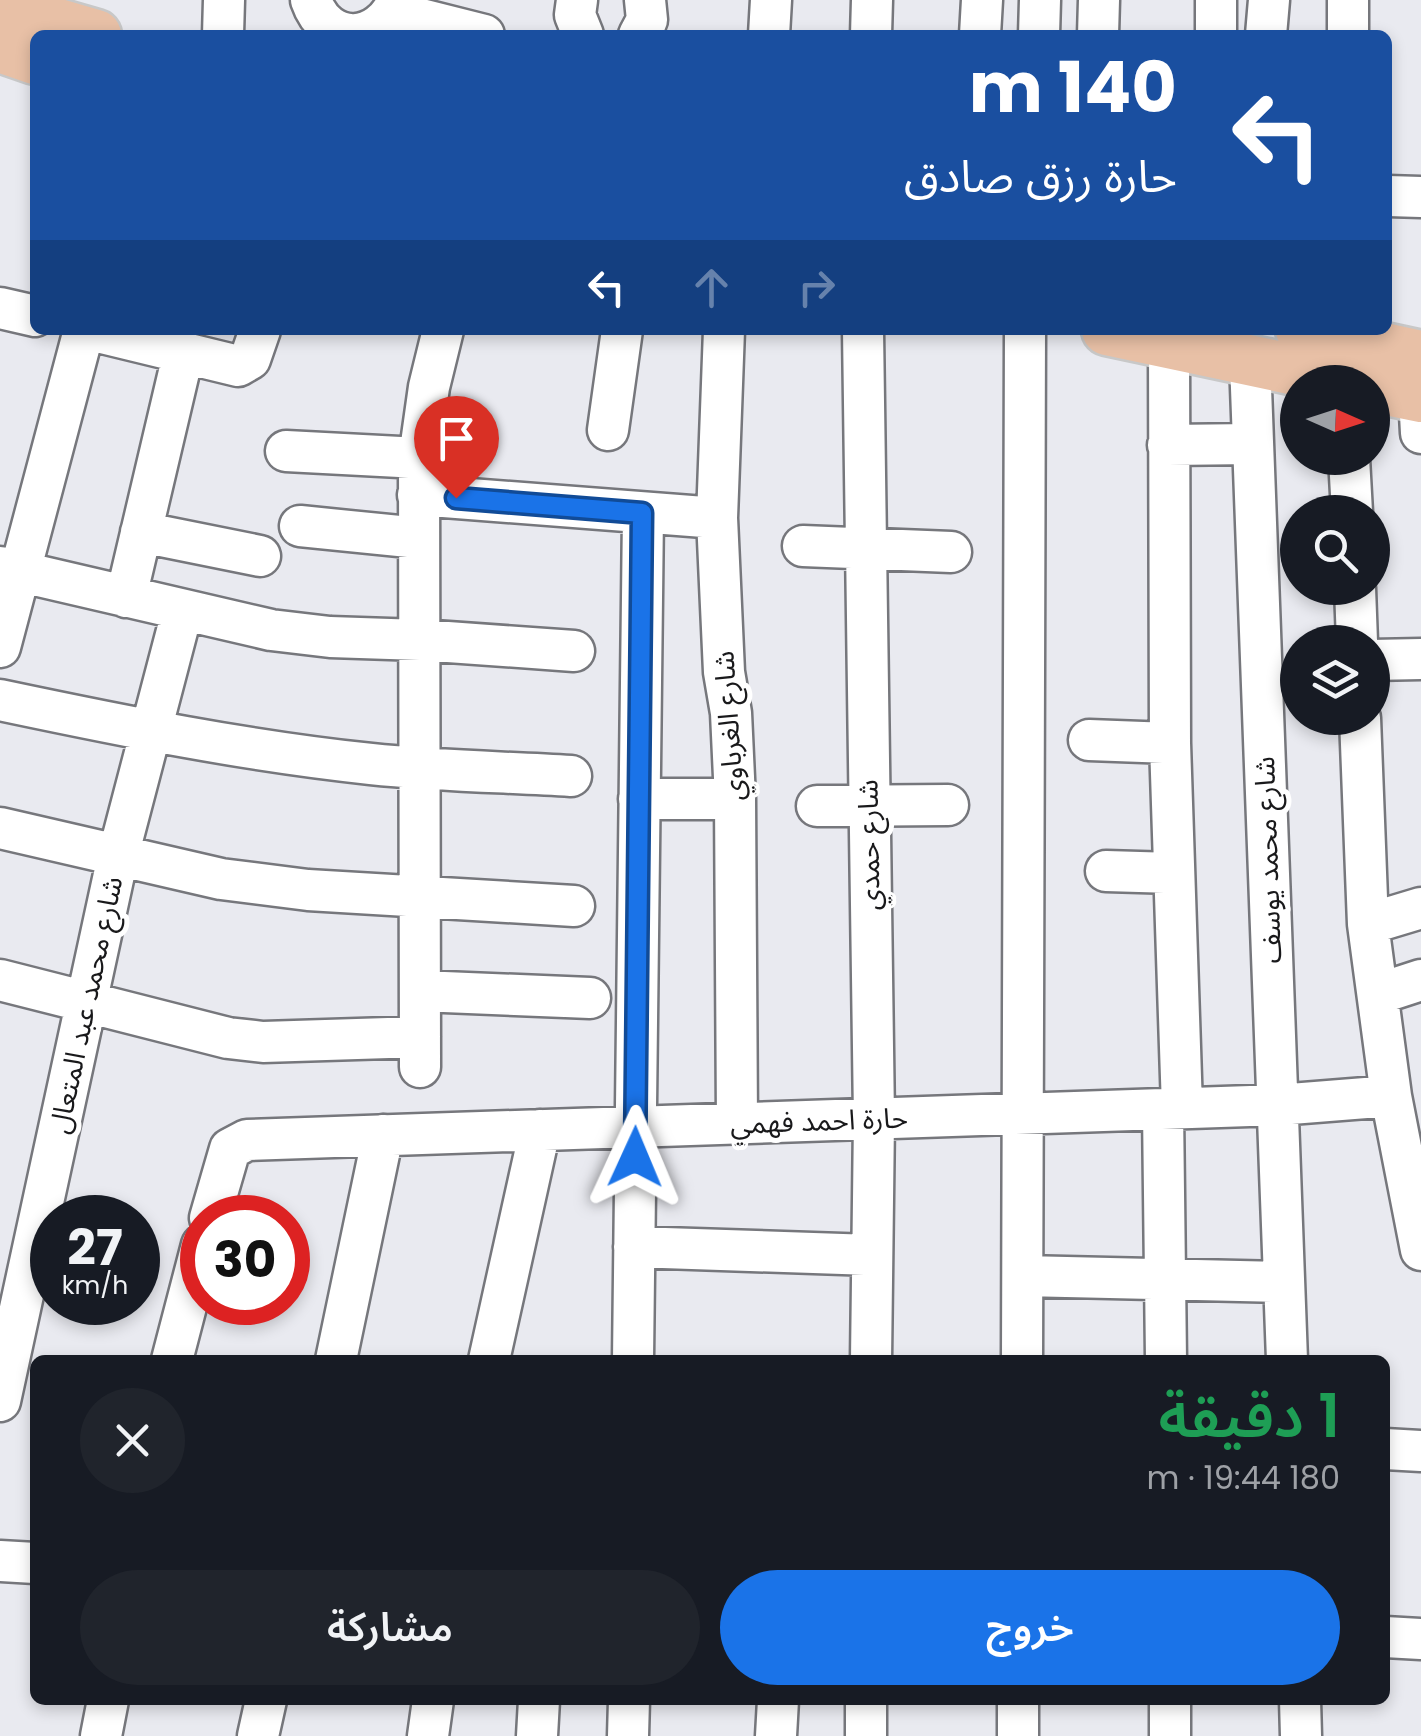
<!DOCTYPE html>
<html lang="ar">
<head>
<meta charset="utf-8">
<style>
	body { margin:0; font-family:Poppins,"Noto Sans Arabic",sans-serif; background:#20242c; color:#f1f3f6; direction:rtl; height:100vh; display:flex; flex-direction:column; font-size:38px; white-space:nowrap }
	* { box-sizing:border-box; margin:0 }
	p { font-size:32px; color:#9ea1a6 }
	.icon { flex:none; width:55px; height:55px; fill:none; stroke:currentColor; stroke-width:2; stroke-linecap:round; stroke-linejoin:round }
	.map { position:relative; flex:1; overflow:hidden; direction:ltr }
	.details { position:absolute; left:30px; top:1355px; width:1360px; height:350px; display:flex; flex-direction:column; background:#171b24; border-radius:15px; box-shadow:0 5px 15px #0003; direction:rtl }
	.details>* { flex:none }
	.top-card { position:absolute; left:30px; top:30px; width:1362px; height:305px; border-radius:15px; box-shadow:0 5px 15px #0003; direction:rtl; background:#1a4fa0; color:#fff; overflow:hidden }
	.needle { width:65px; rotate:93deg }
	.tools { position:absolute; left:1280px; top:365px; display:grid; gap:20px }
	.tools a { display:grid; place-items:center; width:110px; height:110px; border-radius:50%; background:#171b24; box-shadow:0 5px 15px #0003; font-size:50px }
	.speed { position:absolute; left:30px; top:1195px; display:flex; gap:20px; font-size:50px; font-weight:700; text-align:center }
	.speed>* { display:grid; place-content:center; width:130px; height:130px; border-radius:50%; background:#171b24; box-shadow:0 5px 15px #0003; line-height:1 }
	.speed small { font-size:25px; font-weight:400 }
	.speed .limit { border:15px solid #d22; background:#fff; color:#111 }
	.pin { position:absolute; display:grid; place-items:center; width:85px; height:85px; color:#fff; margin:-102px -42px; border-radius:50% 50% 50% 0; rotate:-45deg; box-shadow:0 0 10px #0007 }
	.pin .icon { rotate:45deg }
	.me { position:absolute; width:110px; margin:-55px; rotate:1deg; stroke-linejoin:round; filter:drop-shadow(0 0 8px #0008) }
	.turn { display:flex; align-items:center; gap:35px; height:210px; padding:0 50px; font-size:45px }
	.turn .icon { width:130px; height:130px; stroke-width:2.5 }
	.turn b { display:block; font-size:70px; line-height:85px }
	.lanes { display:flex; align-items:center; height:95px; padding:0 50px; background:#0003; justify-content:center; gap:50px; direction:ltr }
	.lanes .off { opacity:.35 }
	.round { display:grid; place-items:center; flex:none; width:105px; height:105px; border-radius:52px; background:#20242c }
	.head { display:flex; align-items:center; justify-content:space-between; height:170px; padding:0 50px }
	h1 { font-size:60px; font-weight:600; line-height:75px; color:#1e9e55 }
	.cta { display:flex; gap:20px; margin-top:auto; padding:20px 50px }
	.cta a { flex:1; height:115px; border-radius:60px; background:#1a73e8; color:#fff; font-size:40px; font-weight:600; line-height:115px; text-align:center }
	.cta a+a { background:#20242c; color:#f1f3f6 }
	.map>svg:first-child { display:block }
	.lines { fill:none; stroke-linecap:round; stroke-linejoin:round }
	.minor-casing { stroke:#76777c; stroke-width:45 }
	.major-casing { stroke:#c8c8c8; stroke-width:55 }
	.minor { stroke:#fff; stroke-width:40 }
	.major { stroke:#e8c0a6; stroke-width:50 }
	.route-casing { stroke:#114b97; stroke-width:25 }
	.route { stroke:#1a73e8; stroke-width:18 }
	.labels { text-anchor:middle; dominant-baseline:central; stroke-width:10; stroke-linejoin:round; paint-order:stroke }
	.street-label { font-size:28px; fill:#19191b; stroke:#fff }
</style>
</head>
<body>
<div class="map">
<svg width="1421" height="1736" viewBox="0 0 1421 1736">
	<rect width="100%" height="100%" fill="#e9eaf0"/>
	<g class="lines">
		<g class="minor-casing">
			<path id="minor" d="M311 0C327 47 380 44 398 0
				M577 0 575 15 583 35
				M1348 0V35
				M393 12 484 35
				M223 35 224 0
				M639 35 647 20 645 0
				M769 35 771 0
				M871 35 872 0
				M980 35 982 0
				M1039 35 1040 0
				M1098 35 1099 0
				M1216 35V0
				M1266 35 1269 0
				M1388 196 1421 197
				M0 308 35 316
				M90 330 238 366 250 359 260 330
				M724 330 717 518 724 672 731 713 735 799 737 1123
				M863 330 874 1119 871 1360
				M1169 343 1170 743 1182 1108
				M1250 361 1287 1360
				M1419 396 1421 433
				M608 430 622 330
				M1168 445 1253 444
				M286 451 419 458
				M1349 458 1352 512
				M418 495 717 518
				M300 526 419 538
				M141 532 260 556
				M803 546 951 552
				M0 567 271 630 330 637 420 640 574 651
				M1355 588 1357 642
				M126 597 183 355
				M0 647 84 330
				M1372 660 1421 659
				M0 700C123 726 247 751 371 764 438 771 505 772 571 776
				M1360 718 1368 924 1391 1096 1421 1250
				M1089 740 1170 743
				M639 799H735
				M817 806 948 805
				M0 828 221 879 308 890 574 906
				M1106 871 1173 873
				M1368 924 1421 908
				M0 980 228 1038 263 1042 420 1037
				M420 991 590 998
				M1378 994 1421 980
				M420 1067 419 458 429 387 443 330
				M1163 1109 1166 1360
				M210 1218 230 1149 247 1140 1278 1105 1391 1096
				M634 1247 872 1255
				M1023 1276 1284 1282
				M172 1360 202 1245
				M336 1360 383 1135
				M489 1360 540 1130
				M633 1360 643 513
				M1022 1360 1025 330
				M0 1401 118 856 182 612
				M1385 1449 1421 1451
				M0 1561 35 1563
				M1385 1637 1421 1639
				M1170 1700V1736
				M1300 1700 1301 1736
				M101 1736 108 1700
				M258 1736 266 1700
				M428 1736 433 1700
				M537 1736 539 1700
				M628 1736 629 1700
				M776 1736 778 1700
				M866 1736V1700
				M1018 1736V1700"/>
		</g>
		<g class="major-casing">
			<path id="major" d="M0 7 96 35
				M0 47 35 59
				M1107 330 1352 382
				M1301 330 1421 356
				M1372 387 1421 397"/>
		</g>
		<use href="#minor" class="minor"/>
		<use href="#major" class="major"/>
	</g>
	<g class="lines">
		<g class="route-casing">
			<path id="route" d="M456 498 642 513 635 1157"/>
		</g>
		<use href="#route" class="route"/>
	</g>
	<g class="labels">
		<g class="street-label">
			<text transform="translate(729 726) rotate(-94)">شارع الغرباوي</text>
			<text transform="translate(869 845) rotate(-91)">شارع حمدي</text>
			<text transform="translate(1268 860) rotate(-92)">شارع محمد يوسف</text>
			<text transform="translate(86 1005) rotate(-78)">شارع محمد عبد المتعال</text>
			<text transform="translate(819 1121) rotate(-2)">حارة احمد فهمي</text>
		</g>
	</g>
</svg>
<div class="tools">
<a><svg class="needle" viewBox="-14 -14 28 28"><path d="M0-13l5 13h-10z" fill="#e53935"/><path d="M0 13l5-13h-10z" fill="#9ea1a6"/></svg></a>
<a><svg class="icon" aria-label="search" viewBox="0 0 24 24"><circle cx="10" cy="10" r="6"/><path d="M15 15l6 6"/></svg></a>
<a><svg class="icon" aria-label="layers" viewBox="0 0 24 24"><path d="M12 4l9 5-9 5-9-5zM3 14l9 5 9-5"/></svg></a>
</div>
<div class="speed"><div>27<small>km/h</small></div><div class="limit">30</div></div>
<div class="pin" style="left:456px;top:498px;background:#d93025"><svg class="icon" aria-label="arrive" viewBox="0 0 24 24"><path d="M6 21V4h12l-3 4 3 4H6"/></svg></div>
<svg class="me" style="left:635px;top:1157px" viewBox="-20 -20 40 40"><path d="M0-17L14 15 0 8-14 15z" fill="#1a73e8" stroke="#fff" stroke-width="4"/></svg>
<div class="top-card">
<div class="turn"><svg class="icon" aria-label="left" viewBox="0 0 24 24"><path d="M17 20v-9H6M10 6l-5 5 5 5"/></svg><div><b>140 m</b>حارة رزق صادق</div></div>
<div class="lanes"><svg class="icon" aria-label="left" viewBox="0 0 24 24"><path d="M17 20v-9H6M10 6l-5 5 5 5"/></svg><svg class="icon off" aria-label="ahead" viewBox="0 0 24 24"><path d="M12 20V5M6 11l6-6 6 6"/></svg><svg class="icon off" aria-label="right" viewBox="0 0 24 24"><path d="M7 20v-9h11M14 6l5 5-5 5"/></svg></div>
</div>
<section class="details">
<div class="head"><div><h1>1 دقيقة</h1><p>180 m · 19:44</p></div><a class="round"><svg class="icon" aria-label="close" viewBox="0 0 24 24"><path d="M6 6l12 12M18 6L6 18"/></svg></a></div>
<div class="cta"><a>خروج</a><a>مشاركة</a></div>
</section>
</div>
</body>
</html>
